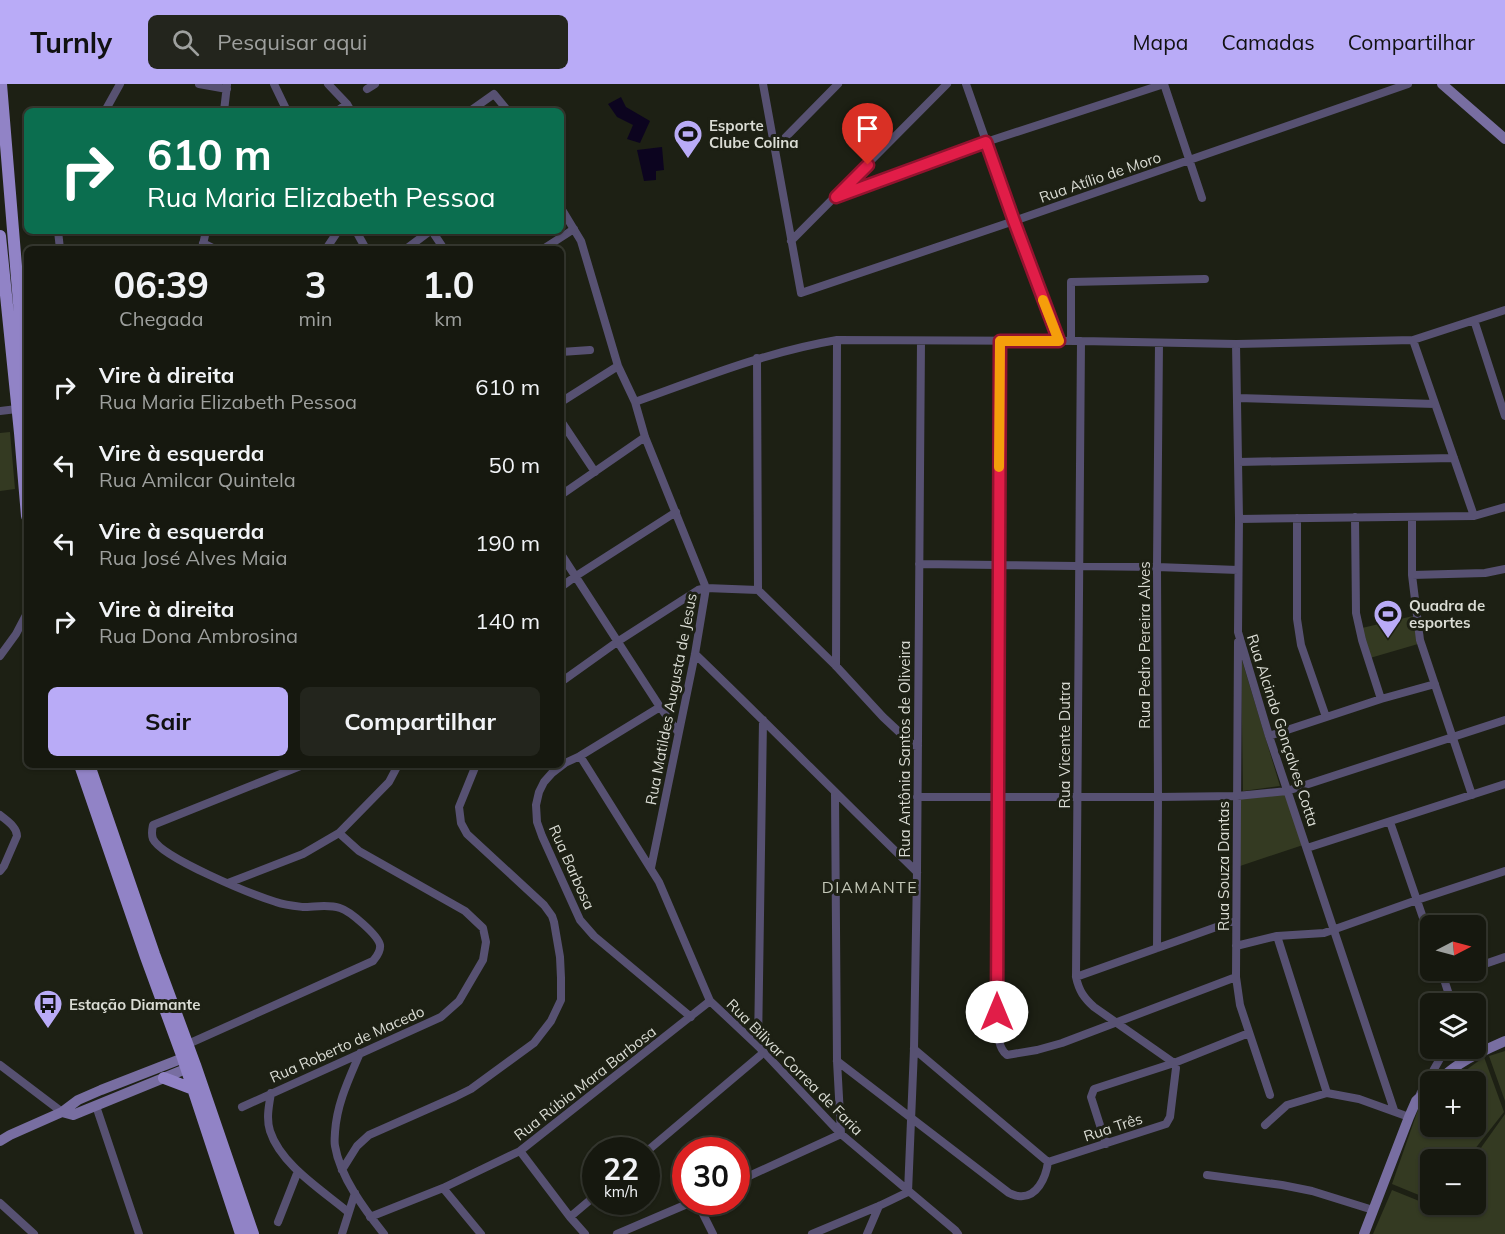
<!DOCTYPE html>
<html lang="pt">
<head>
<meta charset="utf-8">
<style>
	body { margin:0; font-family:Mulish,sans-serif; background:#23251d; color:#f1f3f6; height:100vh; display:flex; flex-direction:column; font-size:22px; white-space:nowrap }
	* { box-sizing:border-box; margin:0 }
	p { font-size:20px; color:#9ea09e }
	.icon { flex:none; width:33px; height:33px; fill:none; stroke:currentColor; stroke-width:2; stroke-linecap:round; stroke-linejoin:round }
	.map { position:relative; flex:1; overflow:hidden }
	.sheet { position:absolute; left:24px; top:162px; width:540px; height:522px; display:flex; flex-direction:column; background:#16180f; border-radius:9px; box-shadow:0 2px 4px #0004,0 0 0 2px #35372f }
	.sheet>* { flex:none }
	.top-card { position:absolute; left:24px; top:24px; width:540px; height:126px; border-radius:9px; box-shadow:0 2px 4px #0004,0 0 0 2px #35372f; background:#0b6e4f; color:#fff; overflow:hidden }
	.needle { width:39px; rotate:84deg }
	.fabs { position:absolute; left:1420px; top:831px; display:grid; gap:12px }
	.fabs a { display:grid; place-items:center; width:66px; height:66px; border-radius:9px; background:#16180f; box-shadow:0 2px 4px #0004,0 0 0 2px #35372f; font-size:30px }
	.speed { position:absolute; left:582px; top:1053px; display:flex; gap:12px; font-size:30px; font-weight:700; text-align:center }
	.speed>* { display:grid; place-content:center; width:78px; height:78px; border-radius:50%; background:#16180f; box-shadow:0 2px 4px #0004,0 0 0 2px #35372f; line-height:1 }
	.speed small { font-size:15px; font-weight:400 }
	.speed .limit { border:9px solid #d22; background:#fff; color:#111 }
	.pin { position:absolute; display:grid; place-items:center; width:51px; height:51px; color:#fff; margin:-62px -26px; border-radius:50% 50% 50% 0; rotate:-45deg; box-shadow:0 0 6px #0007 }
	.pin .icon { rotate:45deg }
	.me { position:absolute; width:66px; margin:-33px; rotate:0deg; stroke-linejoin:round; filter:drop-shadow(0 0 4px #0008) }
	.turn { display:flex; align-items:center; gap:21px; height:126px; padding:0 24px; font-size:27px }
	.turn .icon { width:78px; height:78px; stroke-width:2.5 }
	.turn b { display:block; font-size:42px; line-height:51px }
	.eta { display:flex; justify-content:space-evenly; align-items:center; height:102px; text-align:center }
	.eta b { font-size:36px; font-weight:700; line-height:42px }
	.button { display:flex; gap:12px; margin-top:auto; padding:12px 24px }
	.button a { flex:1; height:69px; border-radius:9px; background:#b9abf7; color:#111; font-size:24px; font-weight:700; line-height:69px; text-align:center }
	.button a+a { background:#23251d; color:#f1f3f6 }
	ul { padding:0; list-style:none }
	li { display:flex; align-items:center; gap:18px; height:78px; padding:0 24px }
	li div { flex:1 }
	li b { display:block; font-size:22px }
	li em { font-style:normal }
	header { display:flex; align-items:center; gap:36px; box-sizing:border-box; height:84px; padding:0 30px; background:#b9abf7; color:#111 }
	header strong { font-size:28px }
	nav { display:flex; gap:33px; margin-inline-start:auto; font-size:21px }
	.search { width:420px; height:54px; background:#23251d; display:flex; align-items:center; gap:15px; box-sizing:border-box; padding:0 21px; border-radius:9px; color:#9ea09e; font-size:22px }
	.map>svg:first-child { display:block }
	.green { fill:#343a22 }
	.water { fill:#0c041f }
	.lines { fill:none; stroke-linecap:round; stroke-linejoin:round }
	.street { stroke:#575172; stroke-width:8 }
	.secondary { stroke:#786ea1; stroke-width:10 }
	.primary { stroke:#9183c6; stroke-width:12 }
	.route-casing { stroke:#92132f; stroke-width:15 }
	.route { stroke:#e11d48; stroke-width:10 }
	.slow { stroke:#f59e0b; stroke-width:10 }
	.labels { text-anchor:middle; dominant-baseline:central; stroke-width:6; stroke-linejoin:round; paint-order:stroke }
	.poi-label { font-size:15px; font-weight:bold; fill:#dadcd4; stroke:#1d2014; text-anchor:start }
	.street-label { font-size:15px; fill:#dadcd4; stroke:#1d2014 }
	.neighbourhood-label { font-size:16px; letter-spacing:1.5px; fill:#c3c7b8; stroke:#1d2014 }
</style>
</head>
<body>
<header>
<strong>Turnly</strong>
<div class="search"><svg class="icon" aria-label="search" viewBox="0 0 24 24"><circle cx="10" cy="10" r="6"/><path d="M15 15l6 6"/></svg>Pesquisar aqui</div>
<nav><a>Mapa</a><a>Camadas</a><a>Compartilhar</a></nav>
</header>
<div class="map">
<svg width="1505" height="1150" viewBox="0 0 1505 1150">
	<rect width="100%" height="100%" fill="#1d2014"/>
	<path class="green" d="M10 348 15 405 0 407V349Z
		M1413 532 1418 560 1370 574 1362 544Z
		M1241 573 1280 702 1243 707Z
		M1285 710 1303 761 1240 782V715Z
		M1505 967V1017L1489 972Z
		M1484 973 1504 1028 1467 1075 1431 1076V1116L1392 1100 1420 1020 1431 1012V1042H1476V998L1451 997Z
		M1505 1030V1150H1373L1392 1106 1439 1125 1442 1121 1476 1120V1076L1473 1075Z"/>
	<path class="water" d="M621 13 626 23 650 37 640 59 627 55 633 41 617 33 608 20Z
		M662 63 664 86 656 87V96L644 97 637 66Z"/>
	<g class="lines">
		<path class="street" d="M199 0 227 5
			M274 0 287 27
			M328 0 347 20 351 27
			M763 0 801 209 1014 137 1408 0
			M966 0 1014 137 1059 257
			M367 5 375 0
			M105 27 120 0
			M224 27 227 1
			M337 27 347 20
			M470 27 494 10 508 27
			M775 64 838 0
			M836 113 986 58 1164 0 1202 114
			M561 124 581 157 618 282 635 318 645 353 706 504 695 570 651 784
			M58 147 60 165
			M356 147 366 165
			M432 147 444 165
			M791 157 947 0
			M203 159 215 165
			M202 165 206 147
			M326 165 338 147
			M406 165 430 147
			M543 165 574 145
			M1474 236 1505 332
			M1413 256 1474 432
			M1000 257 997 929C998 942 996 963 1007 971L1037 966 1062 959 1236 893
			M1071 257V198L1205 195
			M1236 260 1239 435 1238 548 1269 652 1394 1026
			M561 268 590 266
			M757 274 758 506
			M1238 314 1435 320
			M561 318 618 282
			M635 318C702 294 766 268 837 256L1081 257 1236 260 1413 256 1505 226
			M0 327 17 325
			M561 337 595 388
			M1238 378 1454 374
			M561 411 645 353
			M1355 433 1356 529 1362 556 1381 615
			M1412 433V491L1420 556 1472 711
			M1297 434V535L1301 561 1326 633
			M1239 435 1474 432 1505 423
			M561 470 660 623 678 648
			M919 480 1157 483 1238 486
			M1412 491 1485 489 1505 485
			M561 503 576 492 676 428
			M1238 558 1236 893 1240 921 1270 1011
			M695 570C770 642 842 716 917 788
			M0 572 16 550 27 529
			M836 582 837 256
			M561 598 617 558 698 506 706 504 758 506 836 582 883 633 913 661 918 662
			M660 623 580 672 565 679 552 689 544 698 539 708 536 721 537 738 542 752 580 836 594 852 691 933
			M1269 652 1381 615 1435 600
			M580 672 659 798 710 917 758 962 841 1050 955 1146 958 1150
			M917 713H1158L1237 712 1287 707 1505 636
			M0 731C7 737 17 743 17 752L4 782 0 787
			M1390 738 1431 857
			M1307 764 1505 700
			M228 799 303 770 339 749 389 698 398 681
			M1277 852 1327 1009
			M1236 862 1277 852 1324 849 1417 816 1505 787
			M1157 864 1158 713 1157 483 1159 259
			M1476 883 1505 873
			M1441 886 1452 920
			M1076 893 1236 836
			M1443 894 1465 886
			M188 960 373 877C376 873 381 868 380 861 378 851 350 827 340 824 328 820 315 823 303 823 294 822 284 821 276 818 253 811 162 774 153 755 151 750 152 746 153 741L303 681
			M758 962 763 636
			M914 965 1048 1078
			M360 969C349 995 337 1019 335 1048 335 1052 334 1057 335 1062 340 1093 365 1126 384 1150
			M837 977 1009 1109C1012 1110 1015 1112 1018 1112 1037 1115 1046 1093 1048 1078
			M0 981 62 1028
			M271 1009C269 1021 266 1035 270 1047 281 1081 322 1106 348 1128
			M1420 1010 1446 964
			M96 1022 139 1150
			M242 1023 441 933 459 917 483 876 486 858 483 844 465 827 359 767 339 749
			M1265 1041 1287 1021 1327 1009 1359 1015 1409 1033
			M1106 1060 1091 1013 1094 1005 1174 979 1249 949
			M520 1067 570 1133 585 1150
			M646 1068 763 969
			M1048 1078 1166 1040 1170 1033 1176 984 1174 979 1094 923C1084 914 1079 907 1076 893L1081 257
			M342 1086 357 1062 369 1051 455 1013 471 1005 534 959 551 937 561 916V894L560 873 554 838 552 832 544 821 467 750 461 739 459 723 476 681
			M1207 1091 1282 1101 1312 1107 1373 1126
			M736 1098 841 1050 837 977 835 709
			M443 1104 481 1150
			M908 1108 914 965 917 788 921 257
			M697 1118 713 1150
			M0 1119 34 1150
			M370 1133 443 1104 520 1067 710 917
			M570 1133 596 1111
			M278 1138 298 1087
			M342 1150 355 1109
			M617 1150 692 1118
			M812 1150 879 1122 908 1108
			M867 1150 879 1122"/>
		<path class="secondary" d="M1442 0 1505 55
			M1437 998C1459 977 1478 969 1505 957
			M62 1028 73 1031 193 982
			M0 1057 10 1051 62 1028 78 1016 101 1006 191 971
			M1364 1150 1409 1033 1416 1017 1431 1003"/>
		<path class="primary" d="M1 0 27 316
			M0 152 20 349 27 432
			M80 681 146 873 183 974 241 1150
			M89 681 154 870 195 981 253 1150
			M164 994 193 1005"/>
	</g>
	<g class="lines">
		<g class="route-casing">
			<path id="route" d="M868 81 836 113 986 58 1014 137 1059 257H1000L997 928"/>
		</g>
		<use href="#route" class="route"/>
		<path class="slow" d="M999 383 1000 257H1059L1043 216"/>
	</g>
	<defs>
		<g id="stadium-pin" transform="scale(1.5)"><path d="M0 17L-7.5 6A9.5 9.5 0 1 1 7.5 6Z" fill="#b9abf7" stroke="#1d2014"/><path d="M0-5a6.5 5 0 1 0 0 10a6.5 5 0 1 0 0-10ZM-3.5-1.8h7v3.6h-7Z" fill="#111"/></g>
		<g id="bus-pin" transform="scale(1.5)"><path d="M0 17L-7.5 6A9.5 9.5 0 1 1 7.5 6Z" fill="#b9abf7" stroke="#1d2014"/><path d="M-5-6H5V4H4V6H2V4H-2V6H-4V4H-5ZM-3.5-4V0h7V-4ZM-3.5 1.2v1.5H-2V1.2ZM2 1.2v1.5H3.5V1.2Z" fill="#111"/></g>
	</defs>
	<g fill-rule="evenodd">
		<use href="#stadium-pin" x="688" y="50"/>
		<use href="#stadium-pin" x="1388" y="530"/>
		<use href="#bus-pin" x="48" y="920"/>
	</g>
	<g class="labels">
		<g class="poi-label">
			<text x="709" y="41">Esporte<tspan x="709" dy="17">Clube Colina</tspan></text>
			<text x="1409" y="521">Quadra de<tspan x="1409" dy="17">esportes</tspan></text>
			<text x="69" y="920">Estação Diamante</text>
		</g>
		<g class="street-label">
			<text transform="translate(1100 93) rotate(-19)">Rua Atílio de Moro</text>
			<text transform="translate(1144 561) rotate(-90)">Rua Pedro Pereira Alves</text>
			<text transform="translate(671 615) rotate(-79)">Rua Matildes Augusta de Jesus</text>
			<text transform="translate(1283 646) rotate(72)">Rua Alcindo Gonçalves Cotta</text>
			<text transform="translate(1064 661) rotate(-90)">Rua Vicente Dutra</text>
			<text transform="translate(904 665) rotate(-90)">Rua Antônia Santos de Oliveira</text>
			<text transform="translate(1223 782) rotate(-90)">Rua Souza Dantas</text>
			<text transform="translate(572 783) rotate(66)">Rua Barbosa</text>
			<text transform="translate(347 960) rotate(-24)">Rua Roberto de Macedo</text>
			<text transform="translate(795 983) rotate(45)">Rua Bilivar Correa de Faria</text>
			<text transform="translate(585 999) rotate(-38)">Rua Rúbia Mara Barbosa</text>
			<text transform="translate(1113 1043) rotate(-18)">Rua Três</text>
		</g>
		<g class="neighbourhood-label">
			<text x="870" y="803">DIAMANTE</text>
		</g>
	</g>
</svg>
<div class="fabs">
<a><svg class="needle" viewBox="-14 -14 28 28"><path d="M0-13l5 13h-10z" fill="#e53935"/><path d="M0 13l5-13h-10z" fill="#9ea09e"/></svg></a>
<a><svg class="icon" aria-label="layers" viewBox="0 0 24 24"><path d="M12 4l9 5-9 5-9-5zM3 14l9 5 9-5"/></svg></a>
<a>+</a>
<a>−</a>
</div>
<div class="speed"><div>22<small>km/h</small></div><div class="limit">30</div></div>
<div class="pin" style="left:868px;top:81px;background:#d93025"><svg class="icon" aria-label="arrive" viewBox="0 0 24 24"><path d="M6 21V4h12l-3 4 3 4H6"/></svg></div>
<svg class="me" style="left:997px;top:928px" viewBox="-20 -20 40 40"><circle r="19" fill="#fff"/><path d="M0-13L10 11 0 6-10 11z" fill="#e11d48"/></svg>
<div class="top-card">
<div class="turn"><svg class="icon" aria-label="right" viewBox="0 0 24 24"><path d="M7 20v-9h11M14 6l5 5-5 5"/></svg><div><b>610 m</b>Rua Maria Elizabeth Pessoa</div></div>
</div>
<section class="sheet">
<div class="eta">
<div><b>06:39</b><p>Chegada</p></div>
<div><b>3</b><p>min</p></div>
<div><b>1.0</b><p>km</p></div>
</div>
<ul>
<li><svg class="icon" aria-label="right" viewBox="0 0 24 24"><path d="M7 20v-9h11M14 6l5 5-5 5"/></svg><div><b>Vire à direita</b><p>Rua Maria Elizabeth Pessoa</p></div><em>610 m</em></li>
<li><svg class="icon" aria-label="left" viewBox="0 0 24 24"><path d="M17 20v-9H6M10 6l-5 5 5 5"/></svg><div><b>Vire à esquerda</b><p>Rua Amilcar Quintela</p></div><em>50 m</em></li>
<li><svg class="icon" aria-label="left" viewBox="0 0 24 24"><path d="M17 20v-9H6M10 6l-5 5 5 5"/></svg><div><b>Vire à esquerda</b><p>Rua José Alves Maia</p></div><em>190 m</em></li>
<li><svg class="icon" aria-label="right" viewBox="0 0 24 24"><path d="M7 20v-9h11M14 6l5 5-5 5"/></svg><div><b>Vire à direita</b><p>Rua Dona Ambrosina</p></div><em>140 m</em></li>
</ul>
<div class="button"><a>Sair</a><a>Compartilhar</a></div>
</section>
</div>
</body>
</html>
